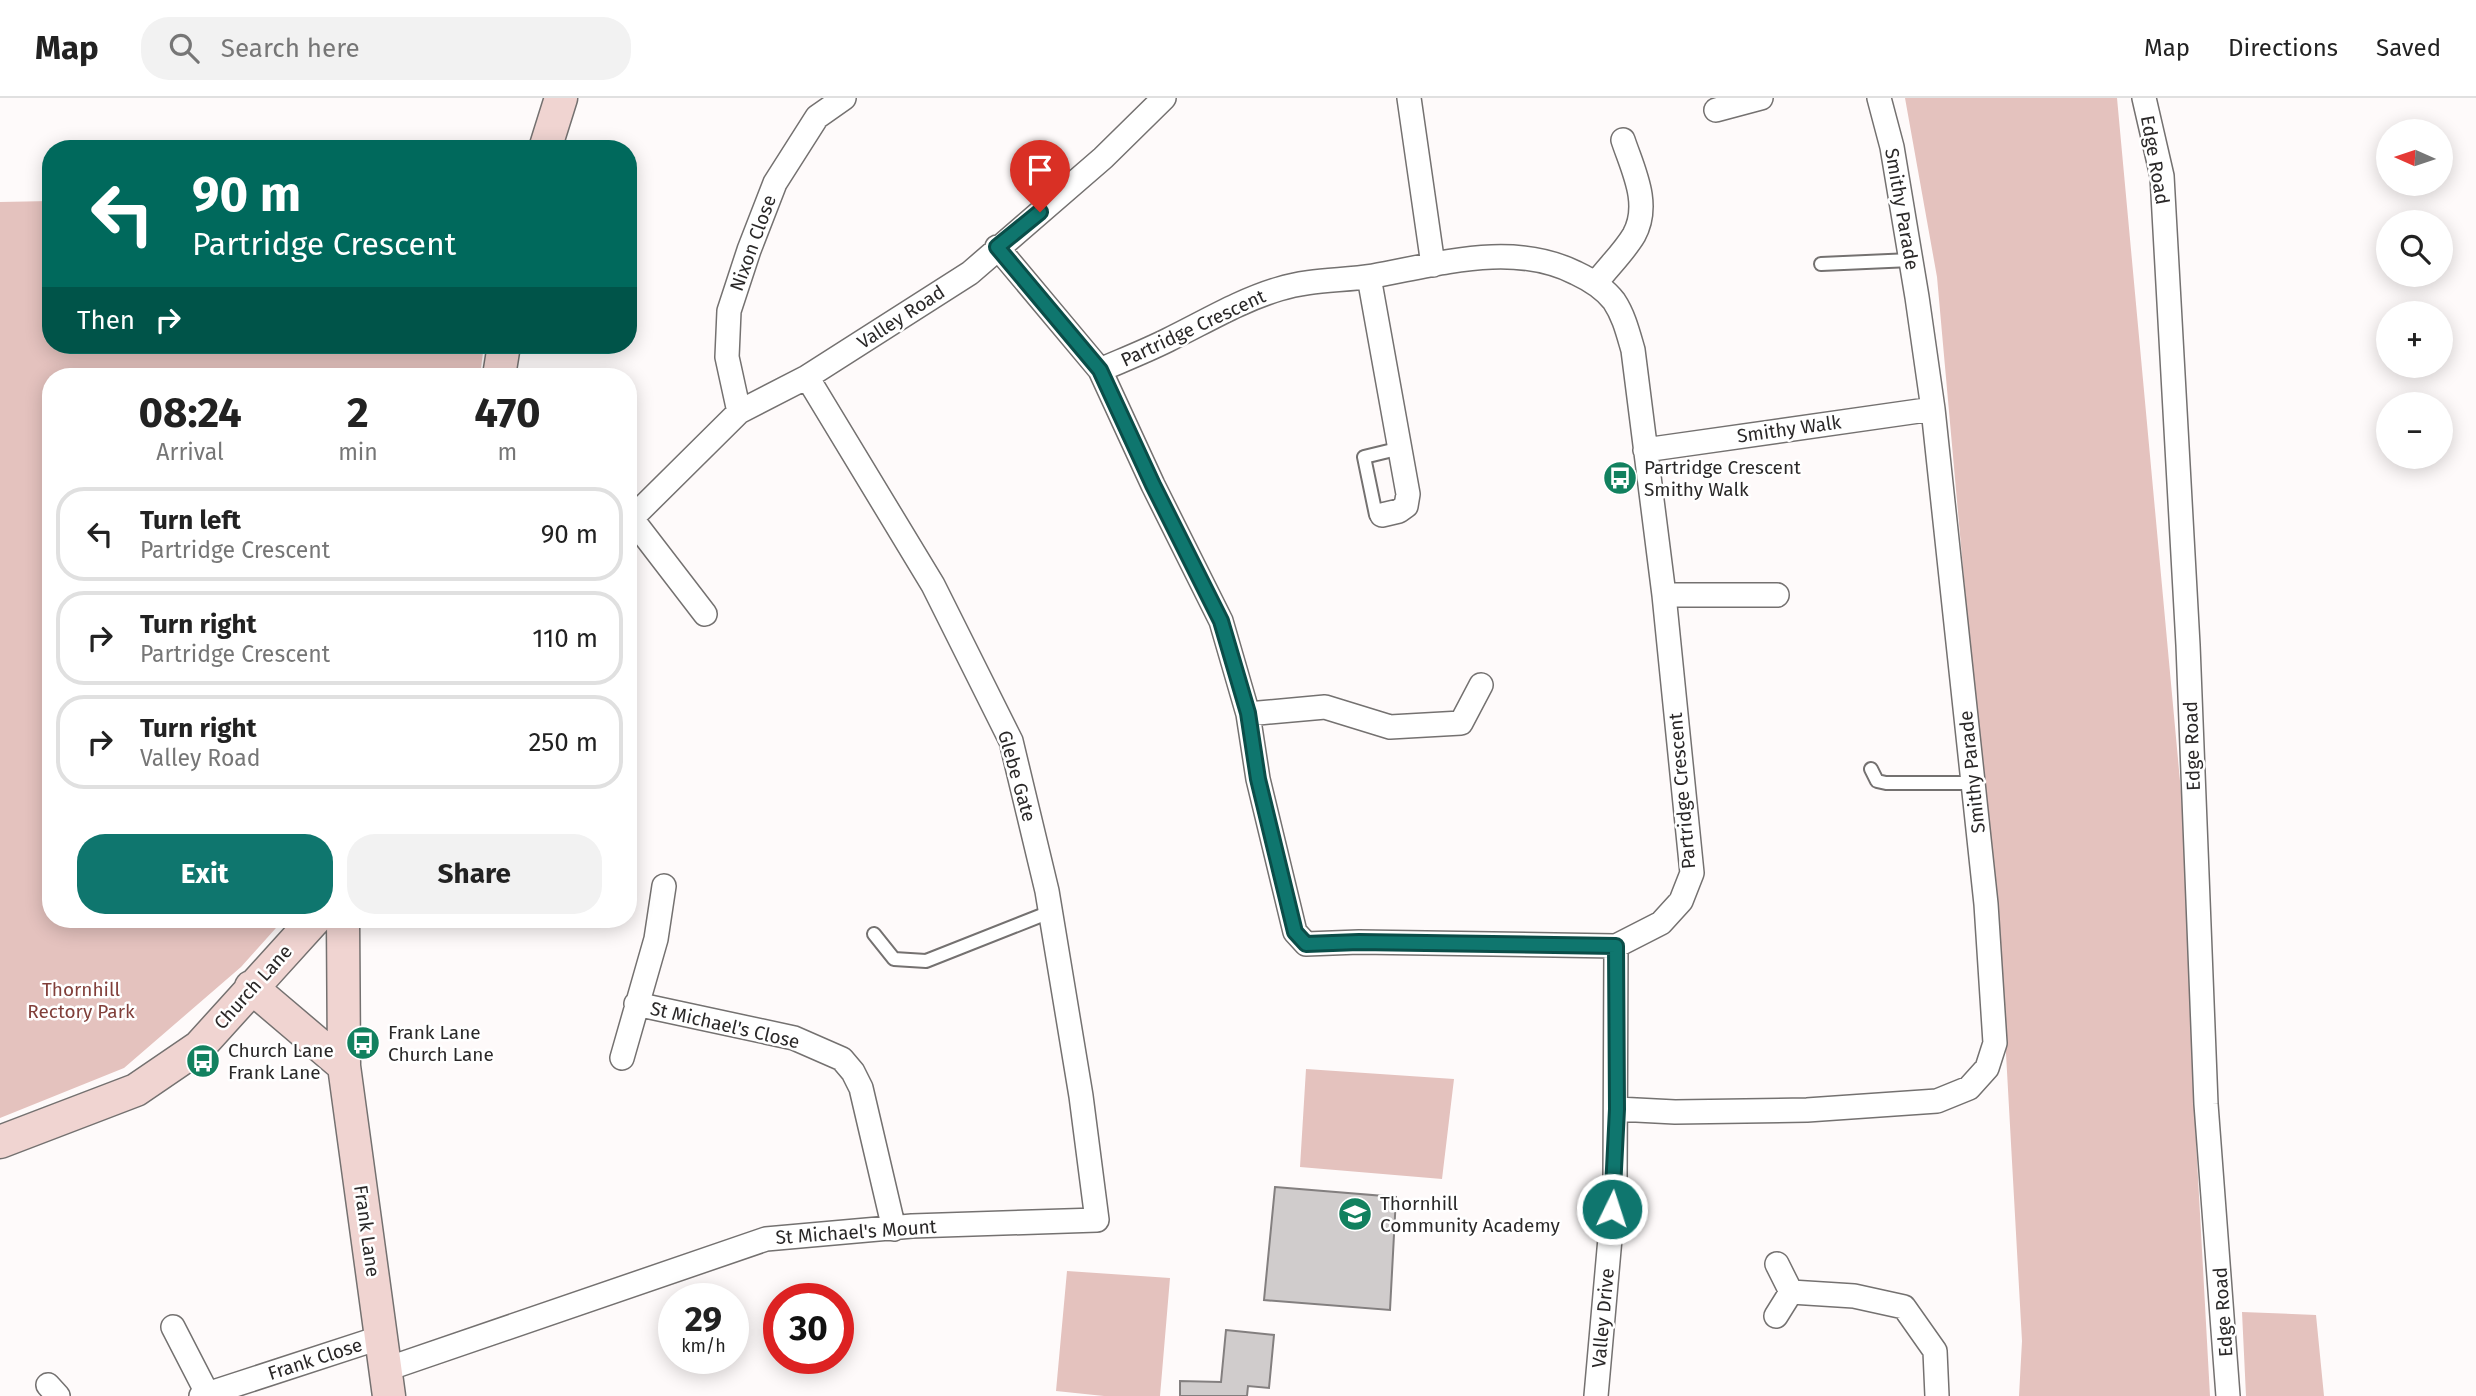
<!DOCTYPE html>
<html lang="en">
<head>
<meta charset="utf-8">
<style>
	body { margin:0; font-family:"Fira Sans",sans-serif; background:#f2f2f2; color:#222; height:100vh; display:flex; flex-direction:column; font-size:26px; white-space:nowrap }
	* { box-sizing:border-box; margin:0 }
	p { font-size:23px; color:#767676 }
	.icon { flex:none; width:38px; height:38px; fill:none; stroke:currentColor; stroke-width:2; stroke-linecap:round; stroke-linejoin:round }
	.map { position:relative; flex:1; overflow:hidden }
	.drawer { position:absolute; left:42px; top:270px; width:595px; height:560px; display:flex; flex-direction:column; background:#fff; border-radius:28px; box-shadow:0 4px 18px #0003 }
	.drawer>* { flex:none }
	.banner { position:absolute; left:42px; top:42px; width:595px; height:214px; border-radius:28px; box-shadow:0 4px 18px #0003; background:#00695c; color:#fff; overflow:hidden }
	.needle { width:46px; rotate:273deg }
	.tools { position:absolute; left:2376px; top:21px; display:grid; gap:14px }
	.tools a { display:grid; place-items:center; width:77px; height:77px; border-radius:50%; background:#fff; box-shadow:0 4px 18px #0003; font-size:35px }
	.speed { position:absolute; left:658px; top:1185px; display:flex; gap:14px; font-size:35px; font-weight:700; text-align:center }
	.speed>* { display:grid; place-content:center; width:91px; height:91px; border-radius:50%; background:#fff; box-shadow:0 4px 18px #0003; line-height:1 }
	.speed small { font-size:18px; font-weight:400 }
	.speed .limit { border:10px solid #d22; background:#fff; color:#111 }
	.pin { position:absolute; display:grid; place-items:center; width:60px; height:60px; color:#fff; margin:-72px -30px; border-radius:50% 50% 50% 0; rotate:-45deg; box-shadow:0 0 7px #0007 }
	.pin .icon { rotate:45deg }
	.me { position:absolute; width:77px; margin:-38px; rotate:4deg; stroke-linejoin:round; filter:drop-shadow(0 0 5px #0008) }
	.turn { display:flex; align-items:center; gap:24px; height:147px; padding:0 35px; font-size:32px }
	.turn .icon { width:91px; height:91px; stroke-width:2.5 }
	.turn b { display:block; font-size:49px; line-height:60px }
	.then { display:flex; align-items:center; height:66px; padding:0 35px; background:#0003; gap:14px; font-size:26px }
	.eta { display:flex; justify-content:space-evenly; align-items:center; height:119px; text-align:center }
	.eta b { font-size:42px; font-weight:700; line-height:49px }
	.button { display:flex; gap:14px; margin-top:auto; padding:14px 35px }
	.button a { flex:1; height:80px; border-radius:28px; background:#0f766e; color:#fff; font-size:28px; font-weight:700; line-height:80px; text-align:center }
	.button a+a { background:#f2f2f2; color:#222 }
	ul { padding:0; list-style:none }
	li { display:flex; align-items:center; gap:21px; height:94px; margin:0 14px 10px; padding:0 21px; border:4px solid #e0e0e0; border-radius:28px }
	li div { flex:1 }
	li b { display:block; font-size:26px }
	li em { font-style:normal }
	header { display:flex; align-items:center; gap:42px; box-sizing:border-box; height:98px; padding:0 35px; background:#fff; border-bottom:2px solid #e0e0e0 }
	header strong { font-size:33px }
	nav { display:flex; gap:38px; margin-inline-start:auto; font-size:24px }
	.search { width:490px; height:63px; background:#f2f2f2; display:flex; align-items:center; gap:18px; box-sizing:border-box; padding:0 24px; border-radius:28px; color:#767676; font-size:26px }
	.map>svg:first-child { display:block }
	.green { fill:#e4c2be }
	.building { fill:#d0cccc; stroke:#837f7f; stroke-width:2 }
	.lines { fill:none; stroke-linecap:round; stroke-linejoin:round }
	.lane-casing { stroke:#747170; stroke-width:16 }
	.street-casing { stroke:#747170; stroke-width:26 }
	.secondary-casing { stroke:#747170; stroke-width:35 }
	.lane { stroke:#fff; stroke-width:12 }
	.street { stroke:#fff; stroke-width:23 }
	.secondary { stroke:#f0d4d1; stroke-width:32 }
	.route-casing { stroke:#0a4d48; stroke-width:18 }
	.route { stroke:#0f766e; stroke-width:12 }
	.labels { text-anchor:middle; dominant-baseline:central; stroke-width:5; stroke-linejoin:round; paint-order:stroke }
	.street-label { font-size:19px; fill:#2a2828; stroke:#fff }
	.poi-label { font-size:19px; fill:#2a2828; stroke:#fff; text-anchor:start }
	.park-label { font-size:19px; fill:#813f3a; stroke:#fff }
</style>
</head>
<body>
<header>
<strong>Map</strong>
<div class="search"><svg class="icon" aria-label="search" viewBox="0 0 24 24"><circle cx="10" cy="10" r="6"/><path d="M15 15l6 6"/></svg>Search here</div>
<nav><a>Map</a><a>Directions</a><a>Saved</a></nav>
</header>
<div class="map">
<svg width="2476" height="1298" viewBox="0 0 2476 1298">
	<rect width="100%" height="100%" fill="#fefafa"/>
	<path class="green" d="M1905 0H2117L2186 748 2196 1043 2210 1298H2019L2022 1243 1998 812 1982 683 1937 179Z
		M51 103V247H484L480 278H51V821H284L241 869 124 970 0 1020V104Z
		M1306 971 1454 981 1442 1081 1300 1069Z
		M1067 1173 1170 1180 1160 1298H1104L1056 1293Z
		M2242 1214 2316 1217 2324 1298H2246Z"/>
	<path class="building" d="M1275 1089 1396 1099 1390 1212 1264 1202Z
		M1226 1232 1274 1237 1269 1290 1248 1288 1247 1298H1180V1283L1221 1284Z"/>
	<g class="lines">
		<g class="lane-casing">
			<path id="lane" d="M1821 166 1911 162
				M1382 417H1376L1364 359 1401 350
				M1871 671 1877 683 1886 685H1973
				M874 836 894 861 926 863 1050 814"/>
		</g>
		<g class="street-casing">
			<path id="street" d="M1409 0 1433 167
				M2144 0 2162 78 2188 547 2206 1006 2228 1298
				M1716 12 1761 0
				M997 149 1100 272 1153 387 1221 523 1248 616 1258 681 1295 834 1306 846 1359 844 1616 848 1661 825 1681 803 1692 775 1664 497 1633 252C1628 235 1624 218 1614 203 1604 190 1591 182 1576 175 1512 143 1440 166 1373 178 1342 183 1310 181 1279 191 1239 203 1205 224 1168 242 1146 253 1123 262 1100 272
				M1369 179 1408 396 1406 408 1399 413 1382 417
				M1596 185C1608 169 1624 154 1634 137 1651 106 1633 72 1623 42
				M739 314 727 259 729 213 749 152 775 85 817 19 844 0
				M1645 352 1933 311
				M632 421 705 516
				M628 424 739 314 807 279 970 175 1103 60 1164 0
				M1664 497H1777
				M1248 616 1325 609 1390 629 1461 625 1481 587
				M636 906 794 940 842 961 853 974 861 990 894 1131
				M622 960 656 841 664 788
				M1617 1011 1675 1014 1807 1012 1937 1003 1969 990 1987 970 1995 945 1986 806 1933 311 1917 199 1892 49 1879 0
				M1777 1166 1791 1194 1854 1198 1904 1209 1935 1253 1937 1298
				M1776 1218 1791 1194
				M173 1229 207 1295
				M384 1272 766 1141 912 1128 1097 1122 1081 998 1047 793 1011 643 933 487 807 279
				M48 1287 58 1298
				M201 1298 382 1239
				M1596 1298 1615 1084 1616 848"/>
		</g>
		<g class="secondary-casing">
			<path id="secondary" d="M545 51 561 0
				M499 278 504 247
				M343 821 344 968 389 1298
				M251 889 344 968
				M0 1044 136 992 199 949 315 821"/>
		</g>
		<use href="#lane" class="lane"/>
		<use href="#street" class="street"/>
		<use href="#secondary" class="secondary"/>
	</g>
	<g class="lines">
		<g class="route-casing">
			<path id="route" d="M1040 114 997 149 1100 272 1153 387 1221 523 1248 615 1258 681 1295 834 1306 846 1359 844 1616 848 1617 1011 1612 1111"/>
		</g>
		<use href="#route" class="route"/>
	</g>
	<defs>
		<g id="bus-disc" transform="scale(1.75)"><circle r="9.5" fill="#12815f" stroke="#fff"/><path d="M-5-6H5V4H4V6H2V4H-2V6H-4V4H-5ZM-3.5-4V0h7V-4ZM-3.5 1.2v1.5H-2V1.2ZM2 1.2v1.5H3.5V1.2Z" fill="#fff"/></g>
		<g id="school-disc" transform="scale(1.75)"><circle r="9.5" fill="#12815f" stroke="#fff"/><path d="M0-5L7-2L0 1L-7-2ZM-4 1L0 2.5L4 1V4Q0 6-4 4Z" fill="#fff"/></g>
	</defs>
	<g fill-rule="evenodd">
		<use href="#bus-disc" x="1620" y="380"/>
		<use href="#bus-disc" x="363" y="945"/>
		<use href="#bus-disc" x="203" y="963"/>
		<use href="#school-disc" x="1355" y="1116"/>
	</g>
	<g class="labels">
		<g class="street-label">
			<text transform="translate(2155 62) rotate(80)">Edge Road</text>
			<text transform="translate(1902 111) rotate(80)">Smithy Parade</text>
			<text transform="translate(753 145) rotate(-70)">Nixon Close</text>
			<text transform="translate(901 219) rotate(-33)">Valley Road</text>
			<text transform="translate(1193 230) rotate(-25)">Partridge Crescent</text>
			<text transform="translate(1789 331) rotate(-8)">Smithy Walk</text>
			<text transform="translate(2192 648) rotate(-92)">Edge Road</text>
			<text transform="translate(1972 674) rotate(-96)">Smithy Parade</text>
			<text transform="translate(1017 678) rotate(74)">Glebe Gate</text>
			<text transform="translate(1682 693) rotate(-95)">Partridge Crescent</text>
			<text transform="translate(253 889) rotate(-48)">Church Lane</text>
			<text transform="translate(725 927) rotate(13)">St Michael's Close</text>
			<text transform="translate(367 1133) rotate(82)">Frank Lane</text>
			<text transform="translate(856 1134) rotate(-4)">St Michael's Mount</text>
			<text transform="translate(2223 1214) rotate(-94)">Edge Road</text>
			<text transform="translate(1603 1220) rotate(-85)">Valley Drive</text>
			<text transform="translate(315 1261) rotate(-18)">Frank Close</text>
		</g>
		<g class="poi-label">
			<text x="1644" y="369">Partridge Crescent<tspan x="1644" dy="22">Smithy Walk</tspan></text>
			<text x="388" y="934">Frank Lane<tspan x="388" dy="22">Church Lane</tspan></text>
			<text x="228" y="952">Church Lane<tspan x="228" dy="22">Frank Lane</tspan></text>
			<text x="1380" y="1105">Thornhill<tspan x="1380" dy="22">Community Academy</tspan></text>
		</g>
		<g class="park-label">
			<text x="81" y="891">Thornhill<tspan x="81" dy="22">Rectory Park</tspan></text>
		</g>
	</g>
</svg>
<div class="tools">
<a><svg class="needle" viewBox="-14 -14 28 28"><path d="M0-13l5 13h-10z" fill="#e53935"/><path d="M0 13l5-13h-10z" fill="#767676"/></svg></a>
<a><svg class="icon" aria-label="search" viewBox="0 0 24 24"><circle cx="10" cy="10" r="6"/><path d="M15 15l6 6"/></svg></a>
<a>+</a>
<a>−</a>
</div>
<div class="speed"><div>29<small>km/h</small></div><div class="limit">30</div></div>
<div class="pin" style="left:1040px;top:114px;background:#d93025"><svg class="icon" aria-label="arrive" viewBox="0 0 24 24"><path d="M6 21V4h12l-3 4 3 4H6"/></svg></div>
<svg class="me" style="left:1612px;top:1111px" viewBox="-20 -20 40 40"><circle r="17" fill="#0f766e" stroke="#fff" stroke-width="3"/><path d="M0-11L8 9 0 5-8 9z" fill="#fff"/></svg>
<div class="banner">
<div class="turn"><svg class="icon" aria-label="left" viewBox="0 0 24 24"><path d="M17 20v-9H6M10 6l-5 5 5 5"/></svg><div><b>90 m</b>Partridge Crescent</div></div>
<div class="then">Then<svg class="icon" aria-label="right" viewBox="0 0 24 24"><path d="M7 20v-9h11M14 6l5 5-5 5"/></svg></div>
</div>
<section class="drawer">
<div class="eta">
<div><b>08:24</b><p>Arrival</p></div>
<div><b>2</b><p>min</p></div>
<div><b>470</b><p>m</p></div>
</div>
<ul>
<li><svg class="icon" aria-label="left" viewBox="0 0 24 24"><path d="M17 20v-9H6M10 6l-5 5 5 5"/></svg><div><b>Turn left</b><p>Partridge Crescent</p></div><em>90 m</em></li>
<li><svg class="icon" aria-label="right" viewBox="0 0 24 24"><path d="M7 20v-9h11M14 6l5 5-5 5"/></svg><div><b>Turn right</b><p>Partridge Crescent</p></div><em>110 m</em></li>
<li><svg class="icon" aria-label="right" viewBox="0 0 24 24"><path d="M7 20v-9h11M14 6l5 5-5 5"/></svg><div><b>Turn right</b><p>Valley Road</p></div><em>250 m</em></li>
</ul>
<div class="button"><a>Exit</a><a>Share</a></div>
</section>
</div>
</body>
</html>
